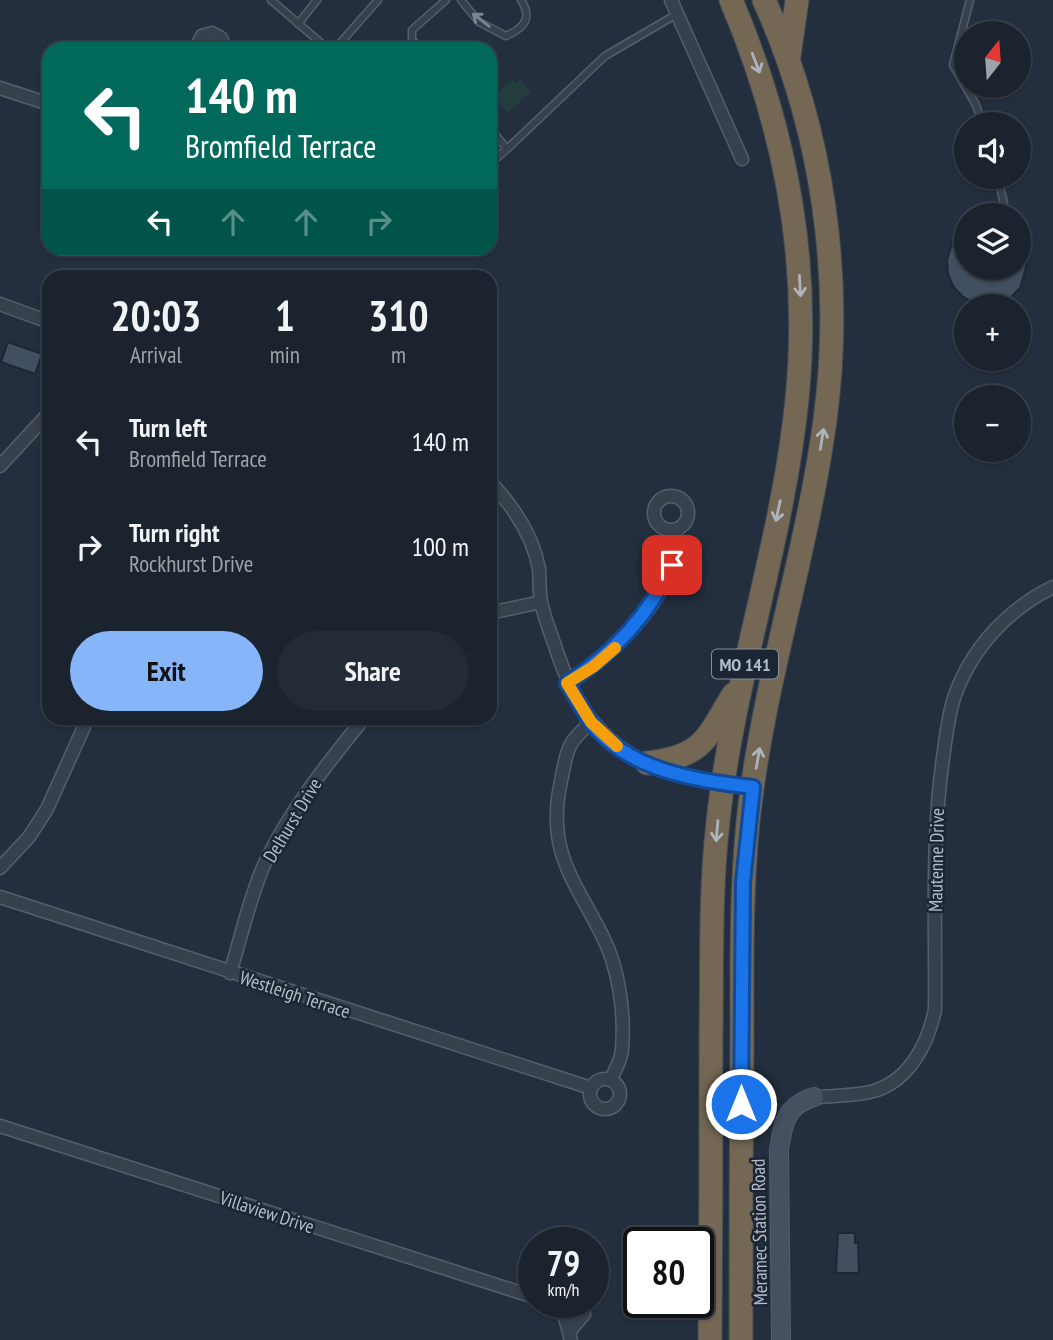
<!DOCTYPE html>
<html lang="en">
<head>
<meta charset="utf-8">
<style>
	body { margin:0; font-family:"PT Sans Narrow",sans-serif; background:#232b36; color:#f1f3f6; height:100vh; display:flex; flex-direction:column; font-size:26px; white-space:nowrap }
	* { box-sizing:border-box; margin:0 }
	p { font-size:23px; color:#9fa4aa }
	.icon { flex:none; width:38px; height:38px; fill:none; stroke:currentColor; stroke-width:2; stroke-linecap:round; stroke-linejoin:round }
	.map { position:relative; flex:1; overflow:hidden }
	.panel { position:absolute; left:42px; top:270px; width:455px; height:455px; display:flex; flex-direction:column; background:#1a232e; border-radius:21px; box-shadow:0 2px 5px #0004,0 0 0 2px #38404a }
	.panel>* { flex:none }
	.guide { position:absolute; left:42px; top:42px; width:455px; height:214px; border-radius:21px; box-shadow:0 2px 5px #0004,0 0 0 2px #38404a; background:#00695c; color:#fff; overflow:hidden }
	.needle { width:46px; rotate:17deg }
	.controls { position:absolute; left:954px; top:21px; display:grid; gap:14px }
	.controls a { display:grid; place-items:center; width:77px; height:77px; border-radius:50%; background:#1a232e; box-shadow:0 2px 5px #0004,0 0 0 2px #38404a; font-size:35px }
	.speed { position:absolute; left:518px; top:1227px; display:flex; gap:14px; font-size:35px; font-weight:700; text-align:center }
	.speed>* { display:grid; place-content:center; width:91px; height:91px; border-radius:50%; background:#1a232e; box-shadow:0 2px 5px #0004,0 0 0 2px #38404a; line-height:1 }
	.speed small { font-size:18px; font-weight:400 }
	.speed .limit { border:4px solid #111; border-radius:10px; background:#fff; color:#111 }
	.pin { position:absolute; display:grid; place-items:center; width:60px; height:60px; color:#fff; margin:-30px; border-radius:14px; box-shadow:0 4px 10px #0006 }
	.me { position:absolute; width:77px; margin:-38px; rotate:0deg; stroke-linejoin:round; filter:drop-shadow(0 0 5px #0008) }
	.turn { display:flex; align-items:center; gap:24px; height:147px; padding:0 28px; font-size:32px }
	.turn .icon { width:91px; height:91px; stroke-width:2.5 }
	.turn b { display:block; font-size:49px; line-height:60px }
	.lanes { display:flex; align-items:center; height:66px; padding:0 28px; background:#0003; justify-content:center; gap:35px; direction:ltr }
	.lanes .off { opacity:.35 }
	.eta { display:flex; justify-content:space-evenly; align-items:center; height:119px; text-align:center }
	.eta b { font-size:42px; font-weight:700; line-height:49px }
	.cta { display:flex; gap:14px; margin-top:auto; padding:14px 28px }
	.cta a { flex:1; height:80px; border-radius:42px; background:#87b5fa; color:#111; font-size:28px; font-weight:700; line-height:80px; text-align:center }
	.cta a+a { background:#232b36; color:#f1f3f6 }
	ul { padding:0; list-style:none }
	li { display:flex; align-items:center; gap:21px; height:105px; padding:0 28px }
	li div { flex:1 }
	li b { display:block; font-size:26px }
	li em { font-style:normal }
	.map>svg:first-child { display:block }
	.green { fill:#253c3f }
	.building { fill:#424f60; stroke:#1e2835; stroke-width:2 }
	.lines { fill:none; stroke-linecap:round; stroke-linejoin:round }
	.lane-casing { stroke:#555f6c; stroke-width:9 }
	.street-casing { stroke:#555f6c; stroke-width:15 }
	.secondary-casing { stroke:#555f6c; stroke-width:20 }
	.highway-casing { stroke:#424c59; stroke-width:25 }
	.lane { stroke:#37414e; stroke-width:6 }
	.street { stroke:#37414e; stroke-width:12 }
	.secondary { stroke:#455061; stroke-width:18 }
	.highway { stroke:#746754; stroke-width:23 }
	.oneway { stroke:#7b8592 }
	.oneway2 { stroke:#adb4bd }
	.route-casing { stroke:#114b97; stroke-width:18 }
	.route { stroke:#1a73e8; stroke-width:12 }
	.slow { stroke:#f59e0b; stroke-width:12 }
	.labels { text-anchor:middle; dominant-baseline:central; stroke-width:5; stroke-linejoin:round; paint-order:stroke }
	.shield { fill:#1c2633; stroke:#868f9c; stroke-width:2 }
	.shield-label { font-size:18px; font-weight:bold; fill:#b3bcc9 }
	.street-label { font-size:19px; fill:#b3bcc9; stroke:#1c2633 }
</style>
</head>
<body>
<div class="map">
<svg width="1053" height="1340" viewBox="0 0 1053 1340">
	<rect width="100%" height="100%" fill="#232f3e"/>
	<path class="green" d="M512 79 516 83 520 80 531 92 508 113 493 97Z"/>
	<path class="building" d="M966 232V268H1018V241L1027 264 1020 288 1011 297 999 303H974L962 296 953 286 948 274 947 260 951 247Z
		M8 342 42 354 35 374 1 362Z
		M838 1233H855V1243L858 1242 859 1273H836Z"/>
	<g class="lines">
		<g class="lane-casing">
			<path id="lane" d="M271 0 328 49
				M461 0 479 22 506 36C524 28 533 18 521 0
				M970 0 953 65 976 105 982 124
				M298 24 317 0
				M335 49 378 0
				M421 49 412 40V30L446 0
				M490 128 507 149 605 56 677 14
				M490 164 507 149
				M997 177 1004 203"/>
		</g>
		<g class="street-casing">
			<path id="street" d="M671 0 742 159
				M195 49 202 36 212 33 221 38 226 49
				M0 88 49 104
				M0 304 49 322
				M0 466 49 413
				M490 482C513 506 533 535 539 569 540 580 539 591 541 601 544 618 552 636 557 652 591 755 652 775 753 787
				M654 513a17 17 0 1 1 34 0a17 17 0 1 1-34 0Z
				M490 613 541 602
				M567 683C610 656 653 616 671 568 675 556 675 542 676 530
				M591 722C565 746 568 748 561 781 546 850 573 878 602 935 619 968 625 1013 622 1049 622 1059 615 1070 611 1079
				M0 868 29 837 47 809 88 718
				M0 897 591 1088
				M230 973C241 938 249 899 264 865 289 811 327 764 364 718
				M590 1094a15 15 0 1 1 30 0a15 15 0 1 1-30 0Z
				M814 1097C832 1096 852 1096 870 1092 908 1083 928 1045 935 1009 936 925 931 841 943 758 946 737 948 715 955 695 972 648 1008 609 1053 587
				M0 1126 534 1297
				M548 1302 564 1314 571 1340
				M570 1331 584 1314 580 1302"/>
		</g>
		<g class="secondary-casing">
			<path id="secondary" d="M781 1340 779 1150C783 1124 785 1106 814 1097"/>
		</g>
		<g class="highway-casing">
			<path id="highway" d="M789 56 797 0
				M647 763C702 757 706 740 733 695
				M710 1340C711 1238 711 1135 711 1033 712 962 710 892 718 822 733 679 783 542 797 399 811 261 785 127 731 0
				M741 1340C741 1238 741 1135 742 1033 742 963 741 892 748 822 762 686 807 555 825 420 844 279 823 130 764 0"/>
		</g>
		<use href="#lane" class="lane"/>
		<use href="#street" class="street"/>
		<use href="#secondary" class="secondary"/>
		<use href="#highway" class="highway"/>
	</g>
	<defs><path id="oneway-shaft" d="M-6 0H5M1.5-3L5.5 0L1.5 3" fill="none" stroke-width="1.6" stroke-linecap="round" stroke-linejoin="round" transform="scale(1.75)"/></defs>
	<use class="oneway" href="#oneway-shaft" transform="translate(481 20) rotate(-142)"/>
	<g class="oneway2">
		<use href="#oneway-shaft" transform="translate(756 63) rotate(69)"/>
		<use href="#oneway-shaft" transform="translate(800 286) rotate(87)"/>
		<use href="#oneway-shaft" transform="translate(822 439) rotate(-81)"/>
		<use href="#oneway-shaft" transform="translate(778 511) rotate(102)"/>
		<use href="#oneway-shaft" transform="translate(758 758) rotate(-80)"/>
		<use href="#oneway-shaft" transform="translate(717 831) rotate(95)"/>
	</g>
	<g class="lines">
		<g class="route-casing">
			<path id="route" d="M672 565C649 615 613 654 567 683 575 696 582 709 590 721 626 770 697 781 753 787L743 882 741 1104"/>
		</g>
		<use href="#route" class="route"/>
		<path class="slow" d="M615 648 593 667 567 683 591 722 617 746"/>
	</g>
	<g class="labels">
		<rect class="shield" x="712" y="649.5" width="66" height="29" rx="5"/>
		<g class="shield-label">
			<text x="745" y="664">MO 141</text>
		</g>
		<g class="street-label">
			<text transform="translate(292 820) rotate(-59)">Delhurst Drive</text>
			<text transform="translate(936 860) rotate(-89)">Mautenne Drive</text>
			<text transform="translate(295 994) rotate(18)">Westleigh Terrace</text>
			<text transform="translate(267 1212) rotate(18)">Villaview Drive</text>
			<text transform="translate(759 1232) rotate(-91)">Meramec Station Road</text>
		</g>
	</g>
</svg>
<div class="controls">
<a><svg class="needle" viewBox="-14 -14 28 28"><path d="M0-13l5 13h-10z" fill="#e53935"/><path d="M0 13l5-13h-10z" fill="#9fa4aa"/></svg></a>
<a><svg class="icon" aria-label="sound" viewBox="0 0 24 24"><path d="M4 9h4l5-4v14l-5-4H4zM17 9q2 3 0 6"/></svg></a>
<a><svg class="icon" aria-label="layers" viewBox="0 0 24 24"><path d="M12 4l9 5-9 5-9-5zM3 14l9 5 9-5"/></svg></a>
<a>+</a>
<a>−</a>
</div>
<div class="speed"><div>79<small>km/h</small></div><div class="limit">80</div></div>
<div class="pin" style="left:672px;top:565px;background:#d93025"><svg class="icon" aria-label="arrive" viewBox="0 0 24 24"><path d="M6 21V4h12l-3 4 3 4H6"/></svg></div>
<svg class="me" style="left:741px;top:1104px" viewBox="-20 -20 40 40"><circle r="17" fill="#1a73e8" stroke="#fff" stroke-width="3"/><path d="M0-11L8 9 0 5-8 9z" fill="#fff"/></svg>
<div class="guide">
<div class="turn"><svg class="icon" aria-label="left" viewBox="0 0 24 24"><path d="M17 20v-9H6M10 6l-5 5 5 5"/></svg><div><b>140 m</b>Bromfield Terrace</div></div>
<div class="lanes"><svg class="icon" aria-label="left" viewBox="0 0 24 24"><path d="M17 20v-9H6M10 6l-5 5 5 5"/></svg><svg class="icon off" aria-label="ahead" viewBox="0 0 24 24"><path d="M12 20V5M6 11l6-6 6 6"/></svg><svg class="icon off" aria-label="ahead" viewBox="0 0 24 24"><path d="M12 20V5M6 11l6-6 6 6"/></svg><svg class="icon off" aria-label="right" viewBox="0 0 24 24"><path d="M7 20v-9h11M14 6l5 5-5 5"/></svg></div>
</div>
<section class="panel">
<div class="eta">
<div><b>20:03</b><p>Arrival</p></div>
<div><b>1</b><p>min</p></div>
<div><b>310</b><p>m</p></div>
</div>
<ul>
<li><svg class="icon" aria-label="left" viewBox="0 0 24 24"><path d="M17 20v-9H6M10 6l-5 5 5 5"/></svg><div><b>Turn left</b><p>Bromfield Terrace</p></div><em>140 m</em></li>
<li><svg class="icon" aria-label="right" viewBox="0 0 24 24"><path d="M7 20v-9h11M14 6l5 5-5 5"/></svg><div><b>Turn right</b><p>Rockhurst Drive</p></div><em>100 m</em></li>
</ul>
<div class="cta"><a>Exit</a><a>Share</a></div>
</section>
</div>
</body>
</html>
